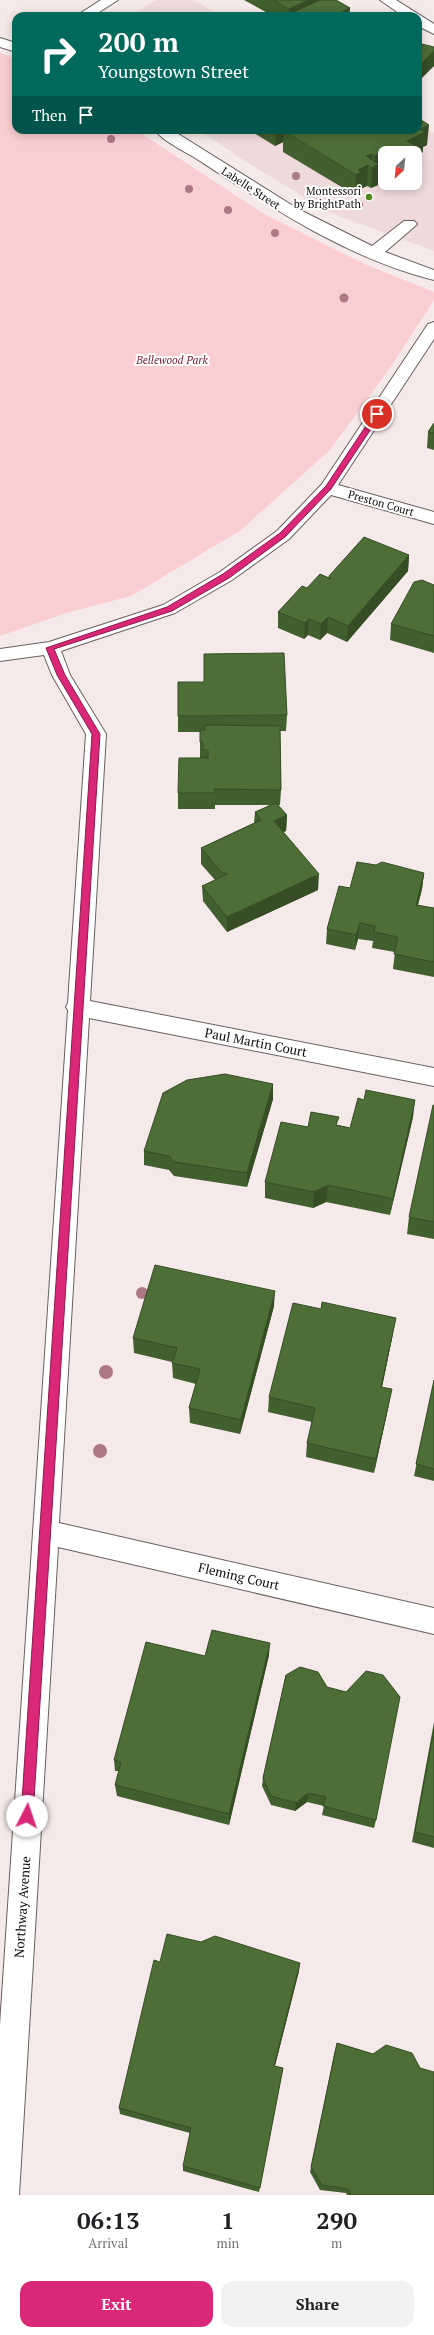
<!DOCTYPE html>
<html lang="en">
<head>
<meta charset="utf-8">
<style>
	body { margin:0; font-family:"PT Serif",serif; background:#f2f2f2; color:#202124; height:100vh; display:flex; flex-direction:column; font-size:15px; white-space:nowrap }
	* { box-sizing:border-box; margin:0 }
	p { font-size:13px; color:#757577 }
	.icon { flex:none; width:22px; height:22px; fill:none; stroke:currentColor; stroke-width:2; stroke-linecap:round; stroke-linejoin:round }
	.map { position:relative; height:2195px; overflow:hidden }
	.sheet { display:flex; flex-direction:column; background:#fff; flex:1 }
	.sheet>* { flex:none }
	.guide { position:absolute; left:12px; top:12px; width:410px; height:122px; border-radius:12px; box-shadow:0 2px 10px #0003; background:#00695c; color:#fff; overflow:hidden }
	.needle { width:26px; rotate:206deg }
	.fabs { position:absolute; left:378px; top:146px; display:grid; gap:8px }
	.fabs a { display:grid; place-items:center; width:44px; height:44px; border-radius:8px; background:#fff; box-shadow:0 2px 10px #0003; font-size:20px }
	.pin { position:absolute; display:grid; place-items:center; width:34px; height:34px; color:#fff; margin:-17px; border:2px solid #fff; border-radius:50%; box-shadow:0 1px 4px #0007 }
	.me { position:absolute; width:44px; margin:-22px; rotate:4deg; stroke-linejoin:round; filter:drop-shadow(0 0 3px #0008) }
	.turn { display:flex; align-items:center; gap:14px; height:84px; padding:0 20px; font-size:18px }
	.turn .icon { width:52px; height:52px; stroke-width:2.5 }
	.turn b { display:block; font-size:28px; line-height:34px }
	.then { display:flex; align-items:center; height:38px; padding:0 20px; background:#0003; gap:8px; font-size:15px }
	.eta { display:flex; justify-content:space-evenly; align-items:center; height:68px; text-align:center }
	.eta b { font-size:24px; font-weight:600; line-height:28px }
	.button { display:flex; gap:8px; margin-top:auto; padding:8px 20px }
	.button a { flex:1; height:46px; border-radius:12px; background:#db2777; color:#fff; font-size:16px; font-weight:600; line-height:46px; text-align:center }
	.button a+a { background:#f2f2f2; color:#202124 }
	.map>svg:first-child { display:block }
	.built { fill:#efdadb; fill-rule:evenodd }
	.green { fill:#f9ced0 }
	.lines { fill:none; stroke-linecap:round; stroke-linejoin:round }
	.minor-casing { stroke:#695f5f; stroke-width:2 }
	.minor { fill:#fff; fill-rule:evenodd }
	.tree { fill:#ad7882 }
	.wall { fill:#425f2f }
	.shaded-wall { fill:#364d26 }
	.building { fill:#4d6e37; stroke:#364d26 }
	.route { fill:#db2777; stroke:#8e194d }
	.poi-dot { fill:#4f8620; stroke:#fff; stroke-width:1.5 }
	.labels { text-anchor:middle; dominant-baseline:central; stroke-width:4; stroke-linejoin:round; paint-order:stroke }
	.far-street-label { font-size:11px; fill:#100c0c; stroke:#fff }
	.far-poi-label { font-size:11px; fill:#100c0c; stroke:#fff; text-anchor:end }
	.far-park-label { font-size:11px; font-style:italic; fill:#721b2d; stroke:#fff }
	.street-label { font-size:13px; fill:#100c0c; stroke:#fff }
</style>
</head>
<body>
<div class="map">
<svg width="434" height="2195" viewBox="0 0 434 2195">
	<rect width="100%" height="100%" fill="#f6e9ea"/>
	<path class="built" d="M156 0H193L222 16H129Z
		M418 124 434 133V251L328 212 240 158 199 130H418ZM385 153H415V183H385Z"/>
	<path class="green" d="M0 53 16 59V130H136L264 214 367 265 434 292V300L390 368 330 450 241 530 131 596 66 613 0 636Z"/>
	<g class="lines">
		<g class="minor-casing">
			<path id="minor" d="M101 0H118L93 16H76Z
				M380 0H396L434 24V34L418 26V16H403Z
				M0 38 16 43V52L0 47Z
				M155 130H172L298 209 372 246 404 221H414L417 224 414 227 385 252 434 270V280C349 259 272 208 200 161 188 153 162 141 155 130Z
				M434 322V339L338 485 434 512V524L331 495 289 539 232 580 175 613 61 651 70 675 106 734 90 1001 434 1068V1086L89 1018 59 1523 434 1608V1634L58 1547 19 2195H0V2025L68 1010 66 1007 68 1003 86 734 52 675 44 655 0 661V649L49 642 163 605 220 572 277 531 322 484 428 324Z"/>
		</g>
		<use href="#minor" class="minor"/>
	</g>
	<g class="tree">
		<circle cx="111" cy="139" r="4"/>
		<circle cx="296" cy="176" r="4"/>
		<circle cx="189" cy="189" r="4"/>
		<circle cx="326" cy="191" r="4"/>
		<circle cx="359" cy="205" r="4"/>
		<circle cx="228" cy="210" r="4"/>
		<circle cx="275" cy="233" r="4"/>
		<circle cx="344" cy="298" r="4.5"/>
		<circle cx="142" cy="1293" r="6"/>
		<circle cx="106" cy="1372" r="7"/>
		<circle cx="100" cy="1451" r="7"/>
	</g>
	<path class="wall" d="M244 0H336L350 8 349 16H273Z
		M249 130H418L427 145 423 147V152L417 155 416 168H415V153H385L379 174 378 185 371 188 367 186 360 189V193L355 195 283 152V142L275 146Z
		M434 423V450L427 448 428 432Z
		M409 555 408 571 347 642 327 633 320 640 308 635 304 639 278 628V612L307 588 328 578 329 576Z
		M434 585V653L390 640 391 624Z
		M287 715 286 731H280L281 790 280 805H278L287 815 286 831 283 832 318 890 227 932 203 901 202 886 215 880 201 864V848L254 823 255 812 270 805H215V809H178V793L200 758V732H178V716Z
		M424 873 422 889 418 905 434 908V977L393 969 395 952 372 948 373 941 358 939 355 950 326 944 327 929 350 888Z
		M273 1084V1099L247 1187 174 1176 169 1170 144 1165V1151Z
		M434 1105V1239L407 1234 409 1217Z
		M413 1117 390 1215 326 1202 313 1208 265 1198V1182L308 1127 338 1125 350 1128Z
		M274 1306 240 1434 190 1423 189 1408 196 1384 173 1378 172 1362 134 1353 133 1338Z
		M393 1333 382 1387 389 1404 374 1473 306 1457 307 1443 312 1422 268 1412 269 1397Z
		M434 1380V1481L414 1476Z
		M269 1655 229 1825 117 1796 115 1785 119 1771H115L114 1760 205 1656Z
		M286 1675 376 1820 374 1828 322 1815 324 1806 307 1802 295 1811 271 1805 262 1786 263 1778Z
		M434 1722V1848L412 1842Z
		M160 1962 299 1971 275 2066 283 2068 259 2192 183 2171V2166L190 2133 120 2114 119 2108Z
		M337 2043 420 2068 434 2195H347L346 2193 320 2190 310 2172 335 2050Z"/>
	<path class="shaded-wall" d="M308 0H327L289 16V9Z
		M350 8 349 16H339V13Z
		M434 51V66L418 82V67Z
		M429 125 427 145 423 147V152L417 155 416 168H415V153H406L407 141 420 129Z
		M276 130H284L283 142 275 146Z
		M388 149V153H385V171L379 174 378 185 371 188 372 168 374 167 375 156Z
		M372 154 371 167 368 165 367 186 360 189V193L355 195 356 175 366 156Z
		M409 555 408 571 347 642 348 626Z
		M328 617 327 633 320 640 321 624Z
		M309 619 308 635 304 639 305 623Z
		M287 815 286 831 273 837 274 821Z
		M424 873 422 889 414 920 416 905Z
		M319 874 318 890 227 932V917Z
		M360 923 358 939 355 950 356 935Z
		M273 1084V1099L247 1187V1173Z
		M415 1100 413 1117 390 1215 393 1199Z
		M328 1185 326 1202 313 1208 314 1192Z
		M275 1291 274 1306 240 1434 241 1420Z
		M396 1318 393 1333 379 1402 381 1387Z
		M392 1389 389 1404 374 1473 376 1459Z
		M270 1643 269 1655 229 1825V1814Z
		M308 1793 307 1802 295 1811 296 1803Z
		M300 1963 299 1971 273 2073 274 2066Z"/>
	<path class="building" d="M273 0H308L289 9Z
		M320 0H336L350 8 339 13 345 16H289L287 15Z
		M418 43 434 47V51L418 67Z
		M418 118 429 125 420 129 425 132 407 141 418 147 406 153H395L388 149 375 156 372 154 366 156 379 164 372 168 368 165 358 170 361 172 356 175 284 131 286 130H418Z
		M434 423V433L428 432Z
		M364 537 409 555 348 626 328 617 321 624 309 619 305 623 278 612 302 586 307 588 320 574 331 579 329 576Z
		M422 580 434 585V636L391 624 414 582Z
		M284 653 287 715 178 716V682H204V654Z
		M205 725 280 726 281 790 214 789 215 793H178L179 758H208V750H203V742H200V730H205Z
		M276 803 287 815 274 821 319 874 227 917 202 886 228 874 221 872 201 848 261 820 255 812Z
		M357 862 376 865 382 862 424 873 416 905 434 908V962L394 954 398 937 374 932 375 926 360 923 356 935 327 929 339 886 350 888Z
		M225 1074 273 1084 247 1173 174 1162 169 1156 144 1151 163 1093 187 1080Z
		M366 1090 415 1100 393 1199 328 1185 314 1192 265 1182 281 1122 308 1127 311 1112 339 1117 336 1125 350 1128 358 1098 364 1100Z
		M433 1105H434V1222L409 1217Z
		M155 1265 275 1291 241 1420 189 1408 200 1369 172 1363 177 1348 133 1338Z
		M322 1302 396 1318 381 1387 392 1389 376 1459 307 1443 315 1408 269 1397 293 1303 321 1309Z
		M434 1380V1469L416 1464Z
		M212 1630 270 1643 229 1814 115 1785 121 1762 114 1760 146 1642 205 1656Z
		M300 1667 318 1672 327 1687 346 1692 366 1671 383 1675 400 1697 376 1820 323 1806 326 1797 308 1793 296 1803 271 1796 263 1778 286 1675Z
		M434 1729V1837L415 1832Z
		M167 1934 201 1942 215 1936 300 1963 274 2066 283 2068 260 2188 183 2166 191 2128 119 2108 154 1960 160 1962Z
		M337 2043 373 2054 386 2045 412 2053 420 2068 434 2072V2195H351L348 2189 322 2185 311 2167Z"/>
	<path class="route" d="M375 412 381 414 331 489 285 537 229 578 172 611 54 649 65 675 100 734 33 1816 31 1820 27 1822 23 1820 21 1816 92 734 57 675 46 648 167 607 223 574 280 533 326 486Z"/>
	<circle class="poi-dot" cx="369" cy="197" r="4"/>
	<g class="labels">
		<g class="far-street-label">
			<text transform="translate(251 188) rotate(33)">Labelle Street</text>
			<text transform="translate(381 503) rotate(16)">Preston Court</text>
		</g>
		<g class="far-poi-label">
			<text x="361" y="191">Montessori<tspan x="361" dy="13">by BrightPath</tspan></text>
		</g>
		<g class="far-park-label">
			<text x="172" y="360">Bellewood Park</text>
		</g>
		<g class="street-label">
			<text transform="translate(256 1042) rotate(11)">Paul Martin Court</text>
			<text transform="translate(239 1576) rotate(13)">Fleming Court</text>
			<text transform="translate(22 1907) rotate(-86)">Northway Avenue</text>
		</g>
	</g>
</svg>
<div class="fabs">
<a><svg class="needle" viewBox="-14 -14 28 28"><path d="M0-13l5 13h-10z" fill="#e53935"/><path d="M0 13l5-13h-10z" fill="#757577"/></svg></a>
</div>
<div class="pin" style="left:377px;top:414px;background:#d93025"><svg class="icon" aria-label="arrive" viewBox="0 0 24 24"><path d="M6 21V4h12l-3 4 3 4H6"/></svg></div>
<svg class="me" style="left:27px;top:1816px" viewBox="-20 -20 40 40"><circle r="19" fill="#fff"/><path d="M0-13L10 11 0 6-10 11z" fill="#db2777"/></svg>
<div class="guide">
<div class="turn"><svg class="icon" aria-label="right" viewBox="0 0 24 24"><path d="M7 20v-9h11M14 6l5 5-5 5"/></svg><div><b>200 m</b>Youngstown Street</div></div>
<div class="then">Then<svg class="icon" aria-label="arrive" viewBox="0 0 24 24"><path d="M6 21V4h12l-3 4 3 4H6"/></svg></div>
</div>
</div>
<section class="sheet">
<div class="eta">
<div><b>06:13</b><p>Arrival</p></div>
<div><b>1</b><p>min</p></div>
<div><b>290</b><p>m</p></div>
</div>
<div class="button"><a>Exit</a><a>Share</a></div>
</section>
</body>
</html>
